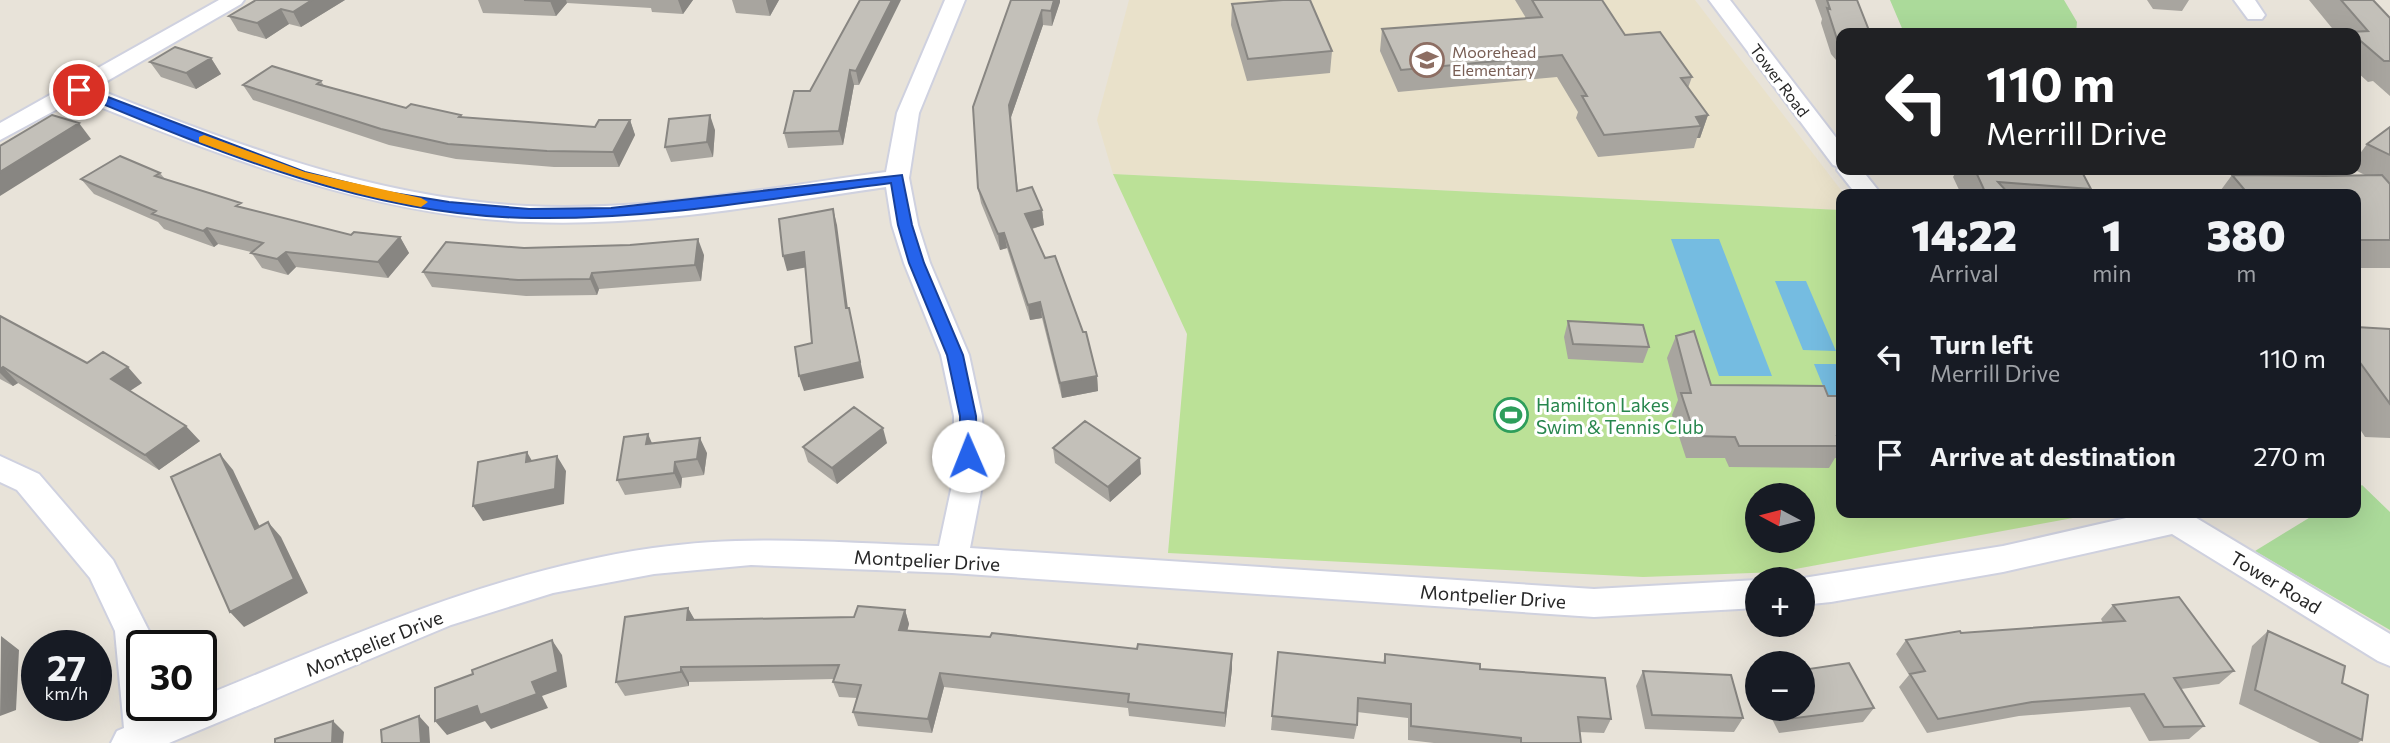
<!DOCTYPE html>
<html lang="en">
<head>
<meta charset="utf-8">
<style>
	body { margin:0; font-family:Commissioner,sans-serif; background:#20242c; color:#f1f3f6; height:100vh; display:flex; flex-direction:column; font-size:26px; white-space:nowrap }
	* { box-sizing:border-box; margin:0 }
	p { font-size:23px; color:#9ea1a6 }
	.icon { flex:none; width:38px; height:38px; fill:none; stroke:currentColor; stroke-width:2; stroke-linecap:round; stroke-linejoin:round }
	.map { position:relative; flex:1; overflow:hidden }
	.details { position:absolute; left:1836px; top:189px; width:525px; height:329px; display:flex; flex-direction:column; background:#171b24; border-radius:14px; box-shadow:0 7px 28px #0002 }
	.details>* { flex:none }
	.top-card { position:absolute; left:1836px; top:28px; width:525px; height:147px; border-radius:14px; box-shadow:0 7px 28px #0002; background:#202124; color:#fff; overflow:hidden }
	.needle { width:46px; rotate:277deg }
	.buttons { position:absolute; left:1745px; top:483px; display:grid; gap:14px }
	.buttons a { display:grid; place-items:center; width:70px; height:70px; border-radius:50%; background:#171b24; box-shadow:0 7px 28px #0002; font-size:35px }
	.speed { position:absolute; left:21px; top:630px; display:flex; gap:14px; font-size:35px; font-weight:700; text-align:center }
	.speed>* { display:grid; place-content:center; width:91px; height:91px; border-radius:50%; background:#171b24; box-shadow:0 7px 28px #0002; line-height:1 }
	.speed small { font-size:18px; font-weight:400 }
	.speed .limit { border:4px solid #111; border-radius:10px; background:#fff; color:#111 }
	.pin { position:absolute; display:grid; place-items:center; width:60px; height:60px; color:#fff; margin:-30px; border:4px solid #fff; border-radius:50%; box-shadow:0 2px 7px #0007 }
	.me { position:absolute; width:77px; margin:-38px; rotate:359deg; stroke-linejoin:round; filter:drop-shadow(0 0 5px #0008) }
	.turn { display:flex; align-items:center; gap:24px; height:147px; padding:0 35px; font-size:32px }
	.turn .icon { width:91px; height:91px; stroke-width:2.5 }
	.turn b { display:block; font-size:49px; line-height:60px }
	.eta { display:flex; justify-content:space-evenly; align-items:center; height:119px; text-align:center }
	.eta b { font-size:42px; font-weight:800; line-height:49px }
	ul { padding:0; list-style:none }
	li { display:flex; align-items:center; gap:21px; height:98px; padding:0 35px }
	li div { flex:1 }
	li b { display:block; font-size:26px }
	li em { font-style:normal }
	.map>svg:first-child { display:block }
	.education { fill:#e9e1ca }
	.green { fill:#abda9a }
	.pitch { fill:#bbe197; fill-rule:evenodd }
	.water { fill:#75bce1 }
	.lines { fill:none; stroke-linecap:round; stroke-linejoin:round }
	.minor-casing { stroke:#cfd1df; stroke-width:4 }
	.minor { fill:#fff; fill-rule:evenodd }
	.wall { fill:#a8a59f }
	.shaded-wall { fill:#888682 }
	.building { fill:#c3c0b9; stroke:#888682; stroke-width:2 }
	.route { fill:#2563eb; stroke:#184099; stroke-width:2 }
	.slow { fill:#f59e0b }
	.labels { text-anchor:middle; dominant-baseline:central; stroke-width:6; stroke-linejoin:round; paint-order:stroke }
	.far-education-label { font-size:16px; fill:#785e54; stroke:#fff; text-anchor:start }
	.far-street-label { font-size:16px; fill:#272727; stroke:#fff }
	.leisure-label { font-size:19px; fill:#27864d; stroke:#fff; text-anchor:start }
	.street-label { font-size:19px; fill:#272727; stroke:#fff }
</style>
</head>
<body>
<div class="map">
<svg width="2390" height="743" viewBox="0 0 2390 743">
	<rect width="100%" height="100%" fill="#e8e3d9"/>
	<path class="education" d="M1129 0H1695L1844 194H1841V210L1113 174 1097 120Z"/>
	<path class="green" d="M1890 0H2064L2077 22 2076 33H1904Z
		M2362 485 2390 512V630L2255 551 2317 513H2356V489Z"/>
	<path class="pitch" d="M1113 174 1841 210V513H2100L1779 572 1643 577 1168 553 1187 334ZM1757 495H1802V541H1757Z"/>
	<path class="water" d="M1671 239H1719L1772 376H1719Z
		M1775 281H1806L1836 351 1803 350Z
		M1814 364H1839L1841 398H1828Z"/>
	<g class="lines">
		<g class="minor-casing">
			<path id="minor" d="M219 0H244L241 4 95 88C235 145 375 198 527 206 647 212 768 188 886 172L897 113 945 0H965L919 113 909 178 918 225 930 263 969 355 982 416 984 476 970 548 1594 589 1757 580V608L1594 617 952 573 751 565 654 574 553 593 451 625 169 743H111L117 731 124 728 115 631 90 578 17 490 0 482V456L39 474 113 560 149 631 150 646H142V705H157L158 715 181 705H201V697C350 637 493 571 653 548 748 534 844 543 939 546L954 476V416L941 355 904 263 892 225 886 187C768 204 649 227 529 222 371 216 223 157 78 98L0 140V123Z
				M1709 0H1730L1841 144V170H1862L1881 194H1856L1837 170 1839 167 1833 165Z
				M2234 0H2255L2265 15 2262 19H2248Z
				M2148 513H2188L2390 634V666L2378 661 2172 534 2003 572 1831 602 1802 605V579H1797L2003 546Z"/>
		</g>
		<use href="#minor" class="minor"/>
	</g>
	<path class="wall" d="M345 0 301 27 289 24 266 39 238 31 229 16Z
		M478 0H693L683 14 652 12 651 8 567 3 556 16 483 13Z
		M732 0H779L770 16 736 13Z
		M860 0 859 85H854L843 145 788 148 784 133 810 91Z
		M1011 0 1060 2 1052 26 1043 25 1010 120 1018 190 1042 210 1044 225 1032 229 1097 376 1098 391 1062 398 1042 318 1030 320 1007 248 1000 250 981 203 978 188Z
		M1515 0H1602L1625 35 1692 77 1688 88 1708 115 1700 138H1697L1694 148 1598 157 1576 118 1578 112 1557 77 1398 92 1380 51 1382 29 1526 18Z
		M1815 0H1857L1841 33V66L1831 54 1821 23 1822 19Z
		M2147 0H2189L2182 11 2153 9Z
		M2309 0H2373L2390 18V96L2373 81 2368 82 2356 71V33H2336Z
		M1232 4 1332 51 1330 73 1247 81 1231 25Z
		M211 58 221 74 196 89 161 77 150 62Z
		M321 81 324 86 406 108 461 115 462 117 595 127 630 120 635 135 619 167H554L456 159 389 145 253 100 243 85Z
		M2390 127V268H2356V194H2218L2232 175 2367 176 2355 170 2356 159 2367 144Z
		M715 130 713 157 671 162 665 147Z
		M1957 170H2081L2091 189 2088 194H1961L1953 177Z
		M160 173 165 179 244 208 351 235 400 237 409 253 388 278 296 267 288 275 262 268 251 252 218 244 214 247 164 229 158 222 94 194 81 179Z
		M524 248 704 255 701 281 599 289 597 295 526 296 432 287 423 272Z
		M0 316 87 363 142 383 130 391 200 441 159 470 18 383 13 386 0 379Z
		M1568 321 1649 347 1643 363 1568 359 1564 337Z
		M2356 327 2390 329V438L2365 437 2356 423Z
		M1676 336 1711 385 1828 396H1841V458H1835L1829 468 1729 467 1725 458H1686L1672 415 1678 400 1667 358Z
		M887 443 837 484 808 462 803 447Z
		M652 444 707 453 704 475 682 478 681 488 625 495 617 480Z
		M1053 448 1141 474 1110 502 1055 463Z
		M2113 605 2234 671 2219 684 2181 689 2204 726 2189 739 2149 741 2130 707 2019 716 1927 733 1899 687 1909 675 1896 654 1906 640 1961 633 2103 623 2101 619Z
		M688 608 694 620 854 617 905 610 909 624 907 630 1232 669 1225 727 1129 716 1128 708 944 687 932 733 858 726 853 712 857 698 839 697 833 682 834 679 689 682V686L625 696 616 682Z
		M2268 631 2362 740 2358 743H2320L2239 704 2252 646Z
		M1278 652 1383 663 1385 654 1480 669 1611 719 1604 733 1579 732 1581 743H1434L1408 740V718L1357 712V725L1354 739 1271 730Z
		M1643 671 1743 718 1734 732 1645 729 1636 686Z
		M1874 708 1863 722 1779 733 1767 709Z"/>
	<path class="shaded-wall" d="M312 0H345L301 27 293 12Z
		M551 0H566L567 3 556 16 550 1Z
		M678 0H693L683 14Z
		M766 0H779L770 16 766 1Z
		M892 0H901L859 85 856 71Z
		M1054 0H1060V2L1052 26 1051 11Z
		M281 9 289 24 266 39 257 23Z
		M1042 10 1043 25 1010 120 1009 105Z
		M211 58 221 74 196 89 186 73Z
		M850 70 854 85 843 145 839 131Z
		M710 115 715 130 713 157 707 142Z
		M1708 115 1700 138H1697L1701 126 1696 117Z
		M630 120 635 135 619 167 613 152Z
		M79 123 91 139 0 196V172Z
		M833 209 837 225 850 324 846 308Z
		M1042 210 1044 225 1027 230 1025 214Z
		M207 228 218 244 214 247 203 231Z
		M1004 233 1007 248 1000 250 998 234Z
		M400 237 409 253 388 278 378 262Z
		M698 239 704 255 701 281 695 265Z
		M286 252 296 267 288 275 277 259Z
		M804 252 808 267 787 271 783 256Z
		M592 273 599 289 597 295 590 279Z
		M1040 302 1042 318 1030 320 1028 305Z
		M849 308 864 378 804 391 799 376Z
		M3 367 18 383 13 386 0 373V369Z
		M128 367 142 383 125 394 111 379Z
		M1097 376 1098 391 1062 398 1060 383Z
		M186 426 200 441 159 470 145 455Z
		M883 428 887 443 837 484 832 468Z
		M648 434 655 450 646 444Z
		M700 438 707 453 704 475 697 459Z
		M527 452 536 468 526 462Z
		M220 454 233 470 268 544 255 529Z
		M557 456 566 471 564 504 483 521 473 506Z
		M1140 458 1141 474 1110 502 1108 487Z
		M675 462 682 478 681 488 674 473Z
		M268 522 281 537 308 593 244 627 230 612Z
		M688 608 696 622 687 620Z
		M905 610 909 624 904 644 899 630Z
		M1 636 19 650 16 710 0 716Z
		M552 640 562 655 567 687 542 696 548 708 491 729 485 721 447 735 435 721 477 706 532 682Z
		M1232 654V669L1225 727V713Z
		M681 667 689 682V686L681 672Z
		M940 673 944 687 932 733 928 719Z
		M419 716 429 727 430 743H421Z
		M333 721 344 732 343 743H332Z"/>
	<path class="building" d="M256 0H312L293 12 281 9 257 23 229 16Z
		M524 0H551L550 1Z
		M860 0H892L856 71 850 70 839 131 784 133 794 91H810Z
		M1011 0H1054L1051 11 1042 10 1009 105 1017 191 1032 187 1042 210 1025 214 1045 258 1055 256 1083 332H1086L1097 376 1060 383 1040 302 1028 305 1004 233 998 234 978 188 973 107Z
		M1283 0H1310L1332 51 1248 59 1232 4Z
		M1532 0H1602L1625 35 1660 32 1692 77 1681 78 1708 115 1696 117 1701 126 1604 135 1582 96H1587L1562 55 1401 70 1382 29 1542 17Z
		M1827 0H1857L1870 33H1841V43L1837 39 1827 8 1830 9Z
		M2341 0H2373L2390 18V61H2384L2356 37V33L2349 32 2368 31Z
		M175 47 211 58 186 73 150 62Z
		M272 66 321 81 317 84 406 108 411 104 461 115 459 117 595 127 599 120H630L613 152 547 151 448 144 381 129 243 85Z
		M52 115 79 123 0 172V146Z
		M710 115 707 142 665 147 669 119Z
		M2390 127V155L2367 144Z
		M120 156 160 173 155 176 241 203 236 206 351 235 354 232 400 237 378 262 286 252 277 259 251 253 263 243 207 228 203 231 152 214 156 211 81 179Z
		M1975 170H2081L2091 189 1998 182 2009 194H1986Z
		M2232 175 2325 176 2382 175 2390 184V240H2356V194H2248Z
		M833 209 846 308H849L860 362 799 376 795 347 812 343 804 252 783 256 779 219Z
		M698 239 695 265 592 273 590 279 518 280 423 272 446 242 524 248 630 245Z
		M0 316 87 363 103 352 128 367 111 379 186 426 145 455 3 367 0 369Z
		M1568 321 1643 325 1649 347 1573 344Z
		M2356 327 2390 329V404L2356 357Z
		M1694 331 1711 385 1824 386 1828 396H1841V436H1837L1841 446H1739L1735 437 1695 436 1681 393H1691L1676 336Z
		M854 407 883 428 832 468 803 447Z
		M1085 421 1140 458 1108 487 1053 448Z
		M648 434 646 444 700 438 697 459 675 462 674 473 617 480 624 437Z
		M527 452 526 462 557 456 555 489 473 506 478 462Z
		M220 454 255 529 268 522 294 579 230 612 171 477Z
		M2179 597 2234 671 2174 678 2204 726 2164 727 2144 694 2032 702 1938 719 1910 674 1925 671 1906 640 1960 631 1961 633 2125 621 2113 605Z
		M858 606 905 610 899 630 990 637 992 633 1137 649 1138 644 1232 654 1225 713 1128 702 1129 694 940 673 928 719 853 712 861 685 833 682 839 665 681 667V672L616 682 625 617 688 608 687 620 854 617Z
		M2268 631 2345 666 2342 683 2368 695 2362 740 2255 690Z
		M552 640 558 672 532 682 537 694 480 715 477 706 435 721V688L473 674 472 670Z
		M1278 652 1385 663V654L1480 664V669L1605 678 1611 719 1578 717 1581 743H1521V738L1411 726V704L1358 698 1357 725 1272 716Z
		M1849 663 1874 708 1788 719 1783 709H1802V670Z
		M1643 671 1731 675 1743 718 1652 715Z
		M419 716 421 743H382L381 730Z
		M333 721 332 743H275V739Z"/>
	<path class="route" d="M79 86 305 172 381 191 449 202 529 209 611 208 902 175 912 225 924 263 963 355 976 416 977 456 974 460H962L960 456V416L947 355 909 263 898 225 891 183C772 198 652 220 532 218 372 217 220 153 74 92V87Z"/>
	<path class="slow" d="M204 135 305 172 421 198 428 202 421 207C343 193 273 170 199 142V137Z"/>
	<defs>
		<g id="school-ring" transform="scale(1.75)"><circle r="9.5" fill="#fff" stroke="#8d6e63" stroke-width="1.5"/><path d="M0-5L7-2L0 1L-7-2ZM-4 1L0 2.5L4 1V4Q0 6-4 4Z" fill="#8d6e63"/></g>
		<g id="stadium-ring" transform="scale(1.75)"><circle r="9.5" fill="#fff" stroke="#2e9e5b" stroke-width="1.5"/><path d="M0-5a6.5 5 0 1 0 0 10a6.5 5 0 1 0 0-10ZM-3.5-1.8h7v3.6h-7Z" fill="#2e9e5b"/></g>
	</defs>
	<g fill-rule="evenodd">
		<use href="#school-ring" x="1427" y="60"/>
		<use href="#stadium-ring" x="1511" y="415"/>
	</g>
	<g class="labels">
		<g class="far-education-label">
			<text x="1452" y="51">Moorehead<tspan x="1452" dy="18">Elementary</tspan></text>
		</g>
		<g class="far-street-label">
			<text transform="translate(1780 80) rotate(53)">Tower Road</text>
		</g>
		<g class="leisure-label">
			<text x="1536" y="404">Hamilton Lakes<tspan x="1536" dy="22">Swim &amp; Tennis Club</tspan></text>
		</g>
		<g class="street-label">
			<text transform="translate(927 560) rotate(3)">Montpelier Drive</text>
			<text transform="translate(2276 582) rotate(31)">Tower Road</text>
			<text transform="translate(1493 596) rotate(4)">Montpelier Drive</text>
			<text transform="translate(374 643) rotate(-22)">Montpelier Drive</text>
		</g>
	</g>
</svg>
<div class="buttons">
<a><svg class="needle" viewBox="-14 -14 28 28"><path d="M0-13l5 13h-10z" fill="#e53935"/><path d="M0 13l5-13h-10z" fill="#9ea1a6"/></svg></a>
<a>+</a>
<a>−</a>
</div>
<div class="speed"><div>27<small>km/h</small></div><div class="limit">30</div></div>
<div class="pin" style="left:79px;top:90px;background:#d93025"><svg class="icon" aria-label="arrive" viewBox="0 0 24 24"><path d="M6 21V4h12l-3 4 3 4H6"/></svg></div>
<svg class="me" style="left:968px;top:456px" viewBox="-20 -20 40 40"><circle r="19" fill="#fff"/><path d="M0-13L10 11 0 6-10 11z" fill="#2563eb"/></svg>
<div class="top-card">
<div class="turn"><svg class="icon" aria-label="left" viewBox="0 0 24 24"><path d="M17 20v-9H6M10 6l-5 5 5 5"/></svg><div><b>110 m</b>Merrill Drive</div></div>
</div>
<section class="details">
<div class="eta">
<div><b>14:22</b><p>Arrival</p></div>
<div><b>1</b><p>min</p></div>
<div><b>380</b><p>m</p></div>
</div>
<ul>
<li><svg class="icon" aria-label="left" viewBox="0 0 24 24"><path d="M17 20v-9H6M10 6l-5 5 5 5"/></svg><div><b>Turn left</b><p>Merrill Drive</p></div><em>110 m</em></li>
<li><svg class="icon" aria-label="arrive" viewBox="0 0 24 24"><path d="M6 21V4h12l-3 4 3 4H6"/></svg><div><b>Arrive at destination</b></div><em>270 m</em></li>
</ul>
</section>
</div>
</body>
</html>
